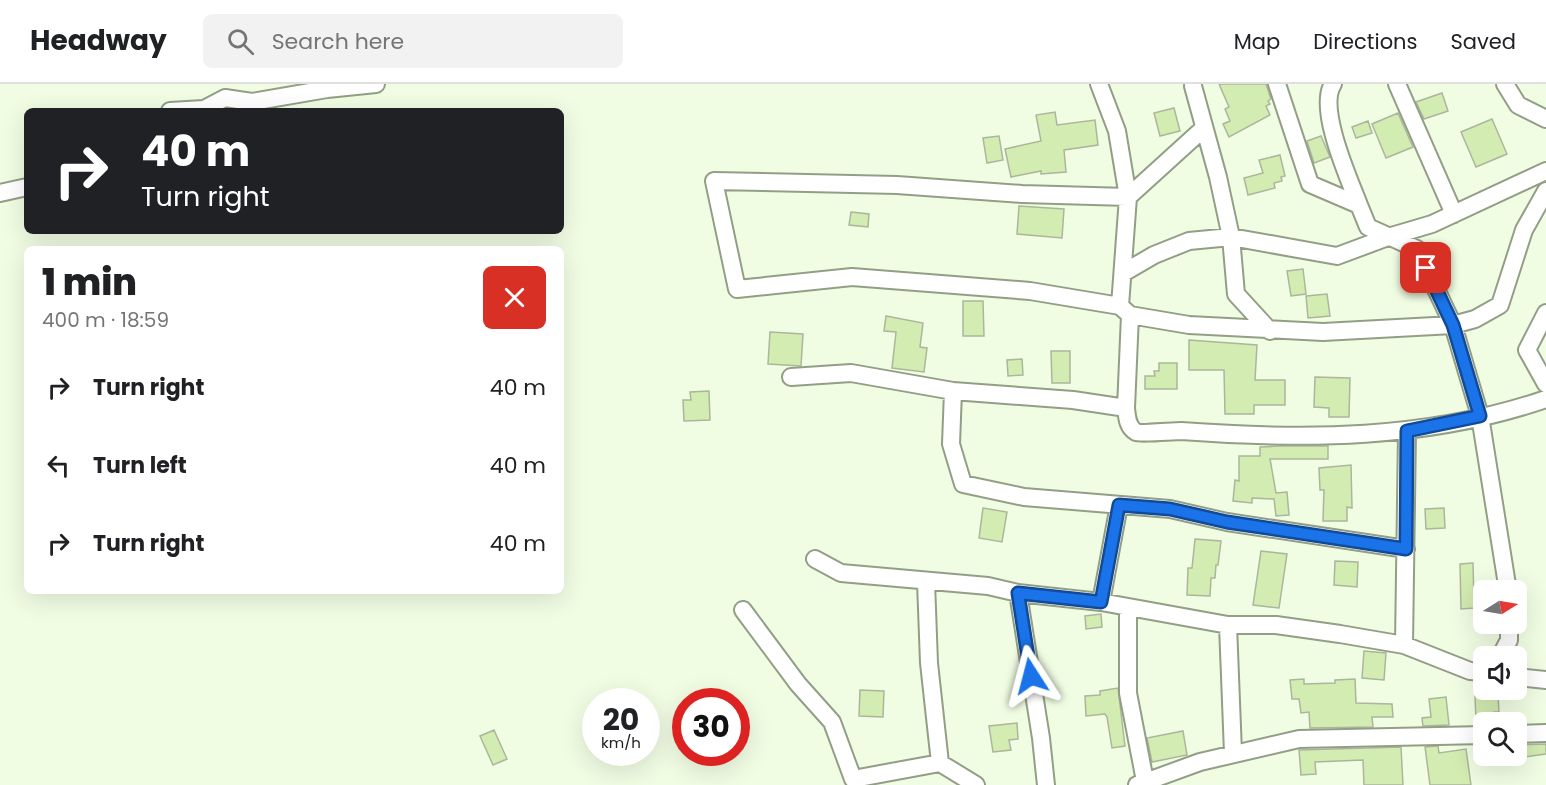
<!DOCTYPE html>
<html lang="en">
<head>
<meta charset="utf-8">
<style>
	body { margin:0; font-family:Poppins,sans-serif; background:#f2f2f2; color:#202124; height:100vh; display:flex; flex-direction:column; font-size:22px; white-space:nowrap }
	* { box-sizing:border-box; margin:0 }
	p { font-size:20px; color:#757577 }
	.icon { flex:none; width:33px; height:33px; fill:none; stroke:currentColor; stroke-width:2; stroke-linecap:round; stroke-linejoin:round }
	.map { position:relative; flex:1; overflow:hidden }
	.side { position:absolute; left:24px; top:162px; width:540px; height:348px; display:flex; flex-direction:column; background:#fff; border-radius:9px; box-shadow:0 6px 24px #0002 }
	.side>* { flex:none }
	.top-card { position:absolute; left:24px; top:24px; width:540px; height:126px; border-radius:9px; box-shadow:0 6px 24px #0002; background:#202124; color:#fff; overflow:hidden }
	.needle { width:39px; rotate:79deg }
	.fabs { position:absolute; left:1473px; top:496px; display:grid; gap:12px }
	.fabs a { display:grid; place-items:center; width:54px; height:54px; border-radius:9px; background:#fff; box-shadow:0 6px 24px #0002; font-size:30px }
	.speed { position:absolute; left:582px; top:604px; display:flex; gap:12px; font-size:30px; font-weight:700; text-align:center }
	.speed>* { display:grid; place-content:center; width:78px; height:78px; border-radius:50%; background:#fff; box-shadow:0 6px 24px #0002; line-height:1 }
	.speed small { font-size:15px; font-weight:400 }
	.speed .limit { border:9px solid #d22; background:#fff; color:#111 }
	.pin { position:absolute; display:grid; place-items:center; width:51px; height:51px; color:#fff; margin:-26px; border-radius:12px; box-shadow:0 3px 9px #0006 }
	.me { position:absolute; width:66px; margin:-33px; rotate:351deg; stroke-linejoin:round; filter:drop-shadow(0 0 4px #0008) }
	.turn { display:flex; align-items:center; gap:21px; height:126px; padding:0 18px; font-size:27px }
	.turn .icon { width:78px; height:78px; stroke-width:2.5 }
	.turn b { display:block; font-size:42px; line-height:51px }
	.round { display:grid; place-items:center; flex:none; width:63px; height:63px; border-radius:9px; background:#f2f2f2 }
	.summary { display:flex; align-items:center; justify-content:space-between; height:102px; padding:0 18px }
	h1 { font-size:36px; font-weight:800; line-height:45px }
	ul { padding:0; list-style:none }
	li { display:flex; align-items:center; gap:18px; height:78px; padding:0 18px }
	li div { flex:1 }
	li b { display:block; font-size:22px }
	li em { font-style:normal }
	header { display:flex; align-items:center; gap:36px; box-sizing:border-box; height:84px; padding:0 30px; background:#fff; border-bottom:2px solid #e0e0e0 }
	header strong { font-size:28px }
	nav { display:flex; gap:33px; margin-inline-start:auto; font-size:21px }
	.search { width:420px; height:54px; background:#f2f2f2; display:flex; align-items:center; gap:15px; box-sizing:border-box; padding:0 21px; border-radius:9px; color:#757577; font-size:22px }
	.map>svg:first-child { display:block }
	.building { fill:#d3ecb1; stroke:#abb69d; stroke-width:1.5 }
	.lines { fill:none; stroke-linecap:round; stroke-linejoin:round }
	.street-casing { stroke:#939e86; stroke-width:20 }
	.street { stroke:#fff; stroke-width:16 }
	.route-casing { stroke:#114b97; stroke-width:15 }
	.route { stroke:#1a73e8; stroke-width:10 }
</style>
</head>
<body>
<header>
<strong>Headway</strong>
<div class="search"><svg class="icon" aria-label="search" viewBox="0 0 24 24"><circle cx="10" cy="10" r="6"/><path d="M15 15l6 6"/></svg>Search here</div>
<nav><a>Map</a><a>Directions</a><a>Saved</a></nav>
</header>
<div class="map">
<svg width="1546" height="701" viewBox="0 0 1546 701">
	<rect width="100%" height="100%" fill="#f1fde3"/>
	<path class="building" d="M1219 0H1266L1271 15 1268 17 1270 20 1266 22 1270 31 1229 53 1223 40 1230 37 1225 25 1229 23Z
		M1442 9 1448 27 1424 35 1416 18Z
		M1174 24 1180 47 1160 52 1154 29Z
		M1055 28 1057 41 1095 36 1098 61 1064 66 1066 88 1041 90V87L1011 93 1005 65 1041 57 1036 31Z
		M1398 29 1413 63 1386 74 1372 40Z
		M1492 35 1507 70 1476 83 1461 48Z
		M1368 37 1372 49 1356 54 1352 43Z
		M999 52 1003 76 987 79 983 54Z
		M1321 52 1330 73 1314 79 1307 57Z
		M1280 71 1285 92 1281 93 1282 97 1274 99 1275 104 1248 111 1244 94 1263 89 1259 76Z
		M1019 122 1064 125 1062 154 1017 150Z
		M851 128 869 130 868 143 849 141Z
		M1303 185 1306 210 1291 212 1287 187Z
		M1327 210 1330 232 1308 234 1306 212Z
		M963 217H983L984 252H963Z
		M886 232 923 239 920 263 927 264 924 288 892 284 896 248 884 247Z
		M770 248 803 250 801 282 768 280Z
		M1189 256 1257 261 1255 296H1285V321H1254V330H1225L1224 286H1189Z
		M1051 267H1070V299H1052Z
		M1022 275 1023 291 1008 292 1007 276Z
		M1159 279H1177V305H1145V292H1155L1154 287H1159Z
		M1315 293 1350 294 1349 333H1329V324L1314 323Z
		M709 307 710 336 684 337 683 316H691L690 308Z
		M1280 362H1328V375H1270L1276 409 1287 408 1289 431 1276 432 1274 415 1252 414V419L1233 417 1235 396 1239 397V372H1260V363Z
		M1351 381 1352 424 1347 423V437H1323L1324 406H1320L1319 384Z
		M983 424 1007 428 1002 458 979 454Z
		M1444 424 1445 444 1426 445 1425 425Z
		M1195 455 1221 457 1218 481H1216L1215 494H1211L1210 512 1187 511 1188 484H1192Z
		M1261 467 1287 470 1279 524 1253 521Z
		M1335 477 1358 478 1357 503 1334 501Z
		M1473 479 1474 524 1461 525 1460 480Z
		M1101 530 1102 543 1086 545 1085 532Z
		M1364 567 1386 569 1384 596 1362 594Z
		M1304 595V600L1335 599V596L1355 595 1356 619 1392 620 1393 633H1372L1373 643 1310 644 1309 628 1301 629 1299 615H1292L1290 596Z
		M1118 604 1125 662 1112 664 1107 633 1105 630 1086 632 1085 612 1100 611V607Z
		M860 606 884 607 883 633 859 632Z
		M1498 611 1499 628H1494V635L1476 636 1475 612Z
		M1446 613 1449 641 1423 642 1422 634 1431 633 1429 615Z
		M1017 639 1018 655 1009 656 1011 666 993 668 989 642Z
		M494 646 507 675 493 681 480 652Z
		M1183 647 1187 671 1152 678 1147 654Z
		M1546 660V670L1516 674V661Z
		M1438 662 1439 669 1466 665 1471 701H1430L1425 663Z
		M1401 663 1403 701H1364L1363 676 1315 678 1316 690 1301 691 1299 666Z"/>
	<g class="lines">
		<g class="street-casing">
			<path id="street" d="M1099 0 1117 47 1128 113 1120 222 1130 231 1189 241 1323 248 1453 241 1475 235 1500 221 1524 146 1546 107
				M1277 0 1310 100 1359 121 1368 143 1417 165 1453 241 1480 332 1508 507
				M1333 0C1317 24 1349 95 1359 121
				M1397 0 1454 130
				M1505 0 1518 21 1546 35
				M1193 2 1218 93 1231 153 1236 210 1270 247
				M170 27 204 25 225 14 252 18 327 5 376 0
				M0 109 27 103
				M1123 189 1154 171 1189 157 1231 153 1337 172 1388 153 1432 140 1546 87
				M1120 222 1030 207 852 193 737 205 714 97 897 101 1022 110 1128 113 1204 44
				M1546 229 1527 266 1546 300
				M791 293 851 289 953 307 1073 316 1126 324C1127 332 1127 343 1136 348 1140 350 1172 347 1181 347 1304 356 1427 356 1546 315
				M953 307 951 360 963 400 1024 413 1170 425 1227 438 1406 465
				M1126 324 1130 231
				M815 475 841 489 988 502 1018 509 1101 518 1228 541H1276L1340 550 1404 561 1470 587 1484 588
				M926 498 929 579 940 679 976 701
				M1018 509 1041 654 1046 701
				M1101 518 1119 421
				M1128 524V609L1145 697
				M743 526 798 600 832 638 853 695 940 679
				M1228 541 1233 669
				M1404 561 1407 347
				M1500 573 1509 556V540
				M1516 593 1546 596
				M1516 650 1546 649
				M1137 701 1200 678 1299 655 1484 651"/>
		</g>
		<use href="#street" class="street"/>
	</g>
	<g class="lines">
		<g class="route-casing">
			<path id="route" d="M1031 592 1018 509 1101 518 1119 421 1170 425 1227 438 1406 465 1407 347 1480 332 1453 241 1426 184"/>
		</g>
		<use href="#route" class="route"/>
	</g>
</svg>
<div class="fabs">
<a><svg class="needle" viewBox="-14 -14 28 28"><path d="M0-13l5 13h-10z" fill="#e53935"/><path d="M0 13l5-13h-10z" fill="#757577"/></svg></a>
<a><svg class="icon" aria-label="sound" viewBox="0 0 24 24"><path d="M4 9h4l5-4v14l-5-4H4zM17 9q2 3 0 6"/></svg></a>
<a><svg class="icon" aria-label="search" viewBox="0 0 24 24"><circle cx="10" cy="10" r="6"/><path d="M15 15l6 6"/></svg></a>
</div>
<div class="speed"><div>20<small>km/h</small></div><div class="limit">30</div></div>
<div class="pin" style="left:1426px;top:184px;background:#d93025"><svg class="icon" aria-label="arrive" viewBox="0 0 24 24"><path d="M6 21V4h12l-3 4 3 4H6"/></svg></div>
<svg class="me" style="left:1031px;top:592px" viewBox="-20 -20 40 40"><path d="M0-17L14 15 0 8-14 15z" fill="#1a73e8" stroke="#fff" stroke-width="4"/></svg>
<div class="top-card">
<div class="turn"><svg class="icon" aria-label="right" viewBox="0 0 24 24"><path d="M7 20v-9h11M14 6l5 5-5 5"/></svg><div><b>40 m</b>Turn right</div></div>
</div>
<section class="side">
<div class="summary"><div><h1>1 min</h1><p>400 m · 18:59</p></div><a class="round" style="background:#d93025;color:#fff"><svg class="icon" aria-label="close" viewBox="0 0 24 24"><path d="M6 6l12 12M18 6L6 18"/></svg></a></div>
<ul>
<li><svg class="icon" aria-label="right" viewBox="0 0 24 24"><path d="M7 20v-9h11M14 6l5 5-5 5"/></svg><div><b>Turn right</b></div><em>40 m</em></li>
<li><svg class="icon" aria-label="left" viewBox="0 0 24 24"><path d="M17 20v-9H6M10 6l-5 5 5 5"/></svg><div><b>Turn left</b></div><em>40 m</em></li>
<li><svg class="icon" aria-label="right" viewBox="0 0 24 24"><path d="M7 20v-9h11M14 6l5 5-5 5"/></svg><div><b>Turn right</b></div><em>40 m</em></li>
</ul>
</section>
</div>
</body>
</html>
